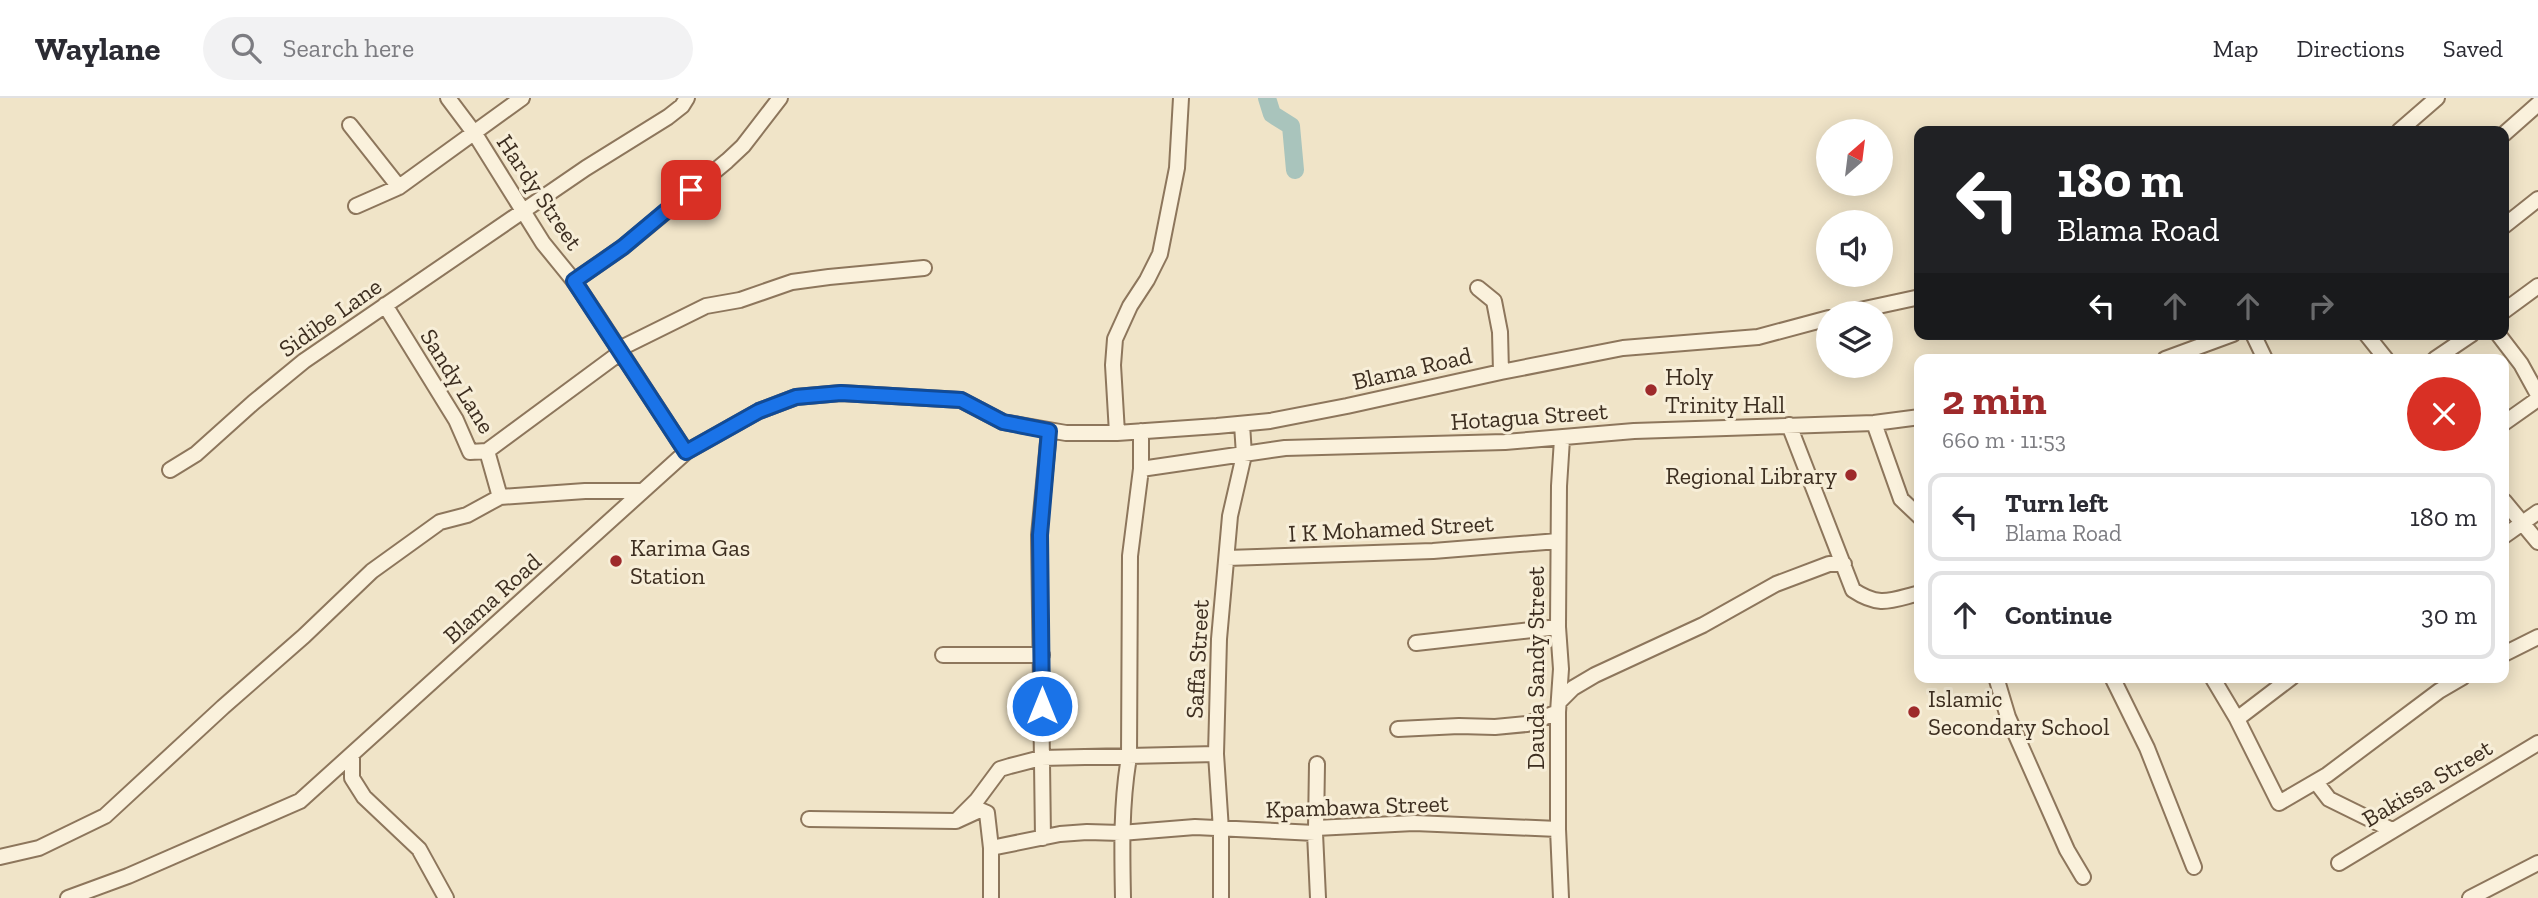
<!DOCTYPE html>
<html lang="en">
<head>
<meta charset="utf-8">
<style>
	body { margin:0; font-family:"Zilla Slab",serif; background:#f2f2f3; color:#2b2b33; height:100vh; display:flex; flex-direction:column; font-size:26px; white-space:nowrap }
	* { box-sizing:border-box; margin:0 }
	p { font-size:23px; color:#7c7c81 }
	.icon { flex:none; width:38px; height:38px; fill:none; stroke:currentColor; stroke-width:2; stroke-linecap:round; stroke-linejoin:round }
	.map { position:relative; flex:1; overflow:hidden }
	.drawer { position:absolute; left:1914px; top:256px; width:595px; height:329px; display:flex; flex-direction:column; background:#fff; border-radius:14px; box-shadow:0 4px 18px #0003 }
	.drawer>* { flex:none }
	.guide { position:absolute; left:1914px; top:28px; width:595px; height:214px; border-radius:14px; box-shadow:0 4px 18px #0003; background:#202124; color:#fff; overflow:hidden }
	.needle { width:46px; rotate:28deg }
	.fabs { position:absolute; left:1816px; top:21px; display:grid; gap:14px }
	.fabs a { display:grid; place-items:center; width:77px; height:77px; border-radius:50%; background:#fff; box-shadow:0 4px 18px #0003; font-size:35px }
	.pin { position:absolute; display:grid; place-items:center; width:60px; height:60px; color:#fff; margin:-30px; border-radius:14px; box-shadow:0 4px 10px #0006 }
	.me { position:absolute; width:77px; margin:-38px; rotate:0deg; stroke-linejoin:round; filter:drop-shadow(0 0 5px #0008) }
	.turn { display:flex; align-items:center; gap:24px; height:147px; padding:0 28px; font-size:32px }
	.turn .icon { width:91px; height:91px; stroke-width:2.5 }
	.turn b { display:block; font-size:49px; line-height:60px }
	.lanes { display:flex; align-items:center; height:66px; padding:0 28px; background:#0003; justify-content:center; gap:35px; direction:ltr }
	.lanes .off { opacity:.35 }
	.round { display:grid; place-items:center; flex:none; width:74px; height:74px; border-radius:37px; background:#f2f2f3 }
	.head { display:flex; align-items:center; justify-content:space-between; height:119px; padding:0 28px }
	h1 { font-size:42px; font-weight:700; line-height:52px; color:#9e2a2b }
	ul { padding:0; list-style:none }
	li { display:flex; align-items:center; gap:21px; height:88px; margin:0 14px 10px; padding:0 14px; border:4px solid #e1e1e2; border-radius:14px }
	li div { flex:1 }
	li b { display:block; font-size:26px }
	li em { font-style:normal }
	header { display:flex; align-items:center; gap:42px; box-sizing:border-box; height:98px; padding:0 35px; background:#fff; border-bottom:2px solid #e1e1e2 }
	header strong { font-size:33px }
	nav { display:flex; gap:38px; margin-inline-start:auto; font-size:24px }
	.search { width:490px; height:63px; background:#f2f2f3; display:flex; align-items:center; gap:18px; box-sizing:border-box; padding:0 24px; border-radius:38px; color:#7c7c81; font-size:26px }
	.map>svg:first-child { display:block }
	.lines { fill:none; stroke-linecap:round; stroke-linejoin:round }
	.river { stroke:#a9c4bc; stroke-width:18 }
	.minor-casing { stroke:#8d765c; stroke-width:18 }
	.minor { stroke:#faf1dc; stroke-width:14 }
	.route-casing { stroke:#114b97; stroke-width:18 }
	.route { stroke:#1a73e8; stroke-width:12 }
	.poi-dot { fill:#9e2a2b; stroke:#f7eed8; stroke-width:2.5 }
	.labels { text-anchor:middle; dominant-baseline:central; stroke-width:6; stroke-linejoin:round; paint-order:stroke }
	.street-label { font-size:24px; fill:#3d2e20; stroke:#f7eed8 }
	.poi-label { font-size:24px; fill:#3d2e20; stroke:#f7eed8; text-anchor:start }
</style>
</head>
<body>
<header>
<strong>Waylane</strong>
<div class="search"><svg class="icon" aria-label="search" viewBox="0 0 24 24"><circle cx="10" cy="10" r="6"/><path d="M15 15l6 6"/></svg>Search here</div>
<nav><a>Map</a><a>Directions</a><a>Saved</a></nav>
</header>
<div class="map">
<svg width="2538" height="800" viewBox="0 0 2538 800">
	<rect width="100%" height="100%" fill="#f0e4c8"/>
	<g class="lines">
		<path class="river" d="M1267 0 1272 16 1291 28 1295 72"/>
		<g class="minor-casing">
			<path id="minor" d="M448 0 475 36 543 145 574 183 598 219 686 354
				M350 27 399 89
				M2399 33 2437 0
				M2504 36 2538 6
				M356 108 399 89 522 0
				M2504 128 2538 101
				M574 183 623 149 727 63 743 48 780 0
				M1478 190 1494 203 1500 234 1501 274
				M385 207 456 322 470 354 487 353 500 399 585 393H642
				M2504 213 2538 188
				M1846 215 1920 199
				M2253 236 2265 261
				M2366 236 2386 261
				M2498 236 2521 266 2538 297
				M619 251 706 208 740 202 792 184 829 179 924 170
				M2165 261 2233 236
				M2435 261 2472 236
				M1874 325 1901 401 1920 419
				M2504 325 2538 301
				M1789 327 1853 492C1880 510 1891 502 1920 495
				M1117 335 1113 267 1115 241 1130 208 1147 182 1160 156 1177 70 1181 0
				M487 353 621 254
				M1141 371 1285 350 1505 344 1634 333 1874 325 1920 319
				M170 372 196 356 254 304 304 263 586 70 668 19 682 8 687 0
				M2504 403 2538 444
				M2504 438 2538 414
				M1227 460 1433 453 1558 443
				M1416 545 1558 529
				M2504 556 2538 539
				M943 557H1042
				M1996 579 2008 619 2067 752 2083 779
				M2112 579 2147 650 2194 769
				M2212 579 2237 621 2279 705 2327 677 2439 593 2463 579
				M1559 604 1573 590 1595 577 1703 527 1776 486 1829 466H1844
				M2237 621 2292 579
				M1398 631 1459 628 1495 629 1527 626 1558 614
				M352 657V680L364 699 419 751 446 800
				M2316 684 2329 701 2392 732
				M809 721 956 723 980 712 987 715 991 750V800
				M956 723 977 702 1000 671 1010 668 1041 660 1216 656
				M1316 730 1317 666
				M1315 735 1318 800
				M1043 740 1039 437 1049 333
				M991 750 1060 736 1087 734 1121 735 1195 729 1315 735 1316 730 1414 725 1558 731
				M0 759 39 750 105 718 223 609 304 538 372 473 440 424 467 417 500 399
				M2339 765 2538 645
				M68 800 128 778 300 703 686 354 759 313 796 299 841 295 961 302 1003 324 1066 335H1117L1217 328 1270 323 1347 308 1501 274 1623 250 1758 239 1829 220
				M1123 800C1122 752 1121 706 1129 659L1130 458 1141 371V333
				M1221 800V732L1216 656 1219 541 1230 418 1244 357 1242 326
				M1561 800 1558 731V614L1561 571 1558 529 1559 388 1562 341
				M2470 800 2538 765"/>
		</g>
		<use href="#minor" class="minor"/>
	</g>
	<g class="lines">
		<g class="route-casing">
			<path id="route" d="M691 92 623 149 574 183 686 354 759 313 796 299 841 295 961 302 1003 324 1049 333 1040 437 1042 608"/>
		</g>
		<use href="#route" class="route"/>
	</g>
	<g class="poi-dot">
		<circle cx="1651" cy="292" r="7"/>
		<circle cx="1851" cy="377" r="7"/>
		<circle cx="616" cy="463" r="7"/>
		<circle cx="1914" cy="614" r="7"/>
	</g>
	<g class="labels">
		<g class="street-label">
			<text transform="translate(540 94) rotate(56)">Hardy Street</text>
			<text transform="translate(330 219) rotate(-35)">Sidibe Lane</text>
			<text transform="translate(1412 270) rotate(-13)">Blama Road</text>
			<text transform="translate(458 283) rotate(58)">Sandy Lane</text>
			<text transform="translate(1529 318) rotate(-4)">Hotagua Street</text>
			<text transform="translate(1391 430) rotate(-3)">I K Mohamed Street</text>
			<text transform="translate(492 500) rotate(-42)">Blama Road</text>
			<text transform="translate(1197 561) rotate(-87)">Saffa Street</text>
			<text transform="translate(1535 570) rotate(-90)">Dauda Sandy Street</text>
			<text transform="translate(2427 685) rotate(-31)">Bakissa Street</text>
			<text transform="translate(1357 708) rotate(-2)">Kpambawa Street</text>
		</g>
		<g class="poi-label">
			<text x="1665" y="278">Holy<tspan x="1665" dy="28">Trinity Hall</tspan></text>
			<text x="1837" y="377" text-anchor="end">Regional Library</text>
			<text x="630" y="449">Karima Gas<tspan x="630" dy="28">Station</tspan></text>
			<text x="1928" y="600">Islamic<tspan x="1928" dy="28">Secondary School</tspan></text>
		</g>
	</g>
</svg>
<div class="fabs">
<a><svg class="needle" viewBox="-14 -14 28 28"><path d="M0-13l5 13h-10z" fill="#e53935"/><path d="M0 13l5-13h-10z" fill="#7c7c81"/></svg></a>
<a><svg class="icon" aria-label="sound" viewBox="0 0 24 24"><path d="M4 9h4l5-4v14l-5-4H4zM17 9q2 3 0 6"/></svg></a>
<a><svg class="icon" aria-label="layers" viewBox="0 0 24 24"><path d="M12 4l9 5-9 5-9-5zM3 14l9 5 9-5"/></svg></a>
</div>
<div class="pin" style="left:691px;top:92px;background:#d93025"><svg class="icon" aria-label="arrive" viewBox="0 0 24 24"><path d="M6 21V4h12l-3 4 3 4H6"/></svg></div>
<svg class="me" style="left:1042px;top:608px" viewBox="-20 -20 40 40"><circle r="17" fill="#1a73e8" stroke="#fff" stroke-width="3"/><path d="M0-11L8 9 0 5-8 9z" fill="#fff"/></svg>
<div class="guide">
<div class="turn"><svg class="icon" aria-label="left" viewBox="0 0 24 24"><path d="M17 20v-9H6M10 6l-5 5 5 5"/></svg><div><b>180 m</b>Blama Road</div></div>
<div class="lanes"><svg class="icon" aria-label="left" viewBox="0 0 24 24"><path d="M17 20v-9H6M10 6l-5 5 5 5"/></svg><svg class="icon off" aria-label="ahead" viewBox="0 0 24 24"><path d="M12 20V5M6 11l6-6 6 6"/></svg><svg class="icon off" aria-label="ahead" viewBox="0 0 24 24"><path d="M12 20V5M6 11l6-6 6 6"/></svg><svg class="icon off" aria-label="right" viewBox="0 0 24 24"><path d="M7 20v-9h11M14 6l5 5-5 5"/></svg></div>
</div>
<section class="drawer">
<div class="head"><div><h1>2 min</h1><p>660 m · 11:53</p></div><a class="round" style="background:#d93025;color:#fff"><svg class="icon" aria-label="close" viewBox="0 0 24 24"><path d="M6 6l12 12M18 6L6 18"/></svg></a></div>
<ul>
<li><svg class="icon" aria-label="left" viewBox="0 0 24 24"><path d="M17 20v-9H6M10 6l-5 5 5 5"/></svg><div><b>Turn left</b><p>Blama Road</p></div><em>180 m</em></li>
<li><svg class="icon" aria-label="ahead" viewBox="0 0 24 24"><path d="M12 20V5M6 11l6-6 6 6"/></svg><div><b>Continue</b></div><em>30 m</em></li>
</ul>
</section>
</div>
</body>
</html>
